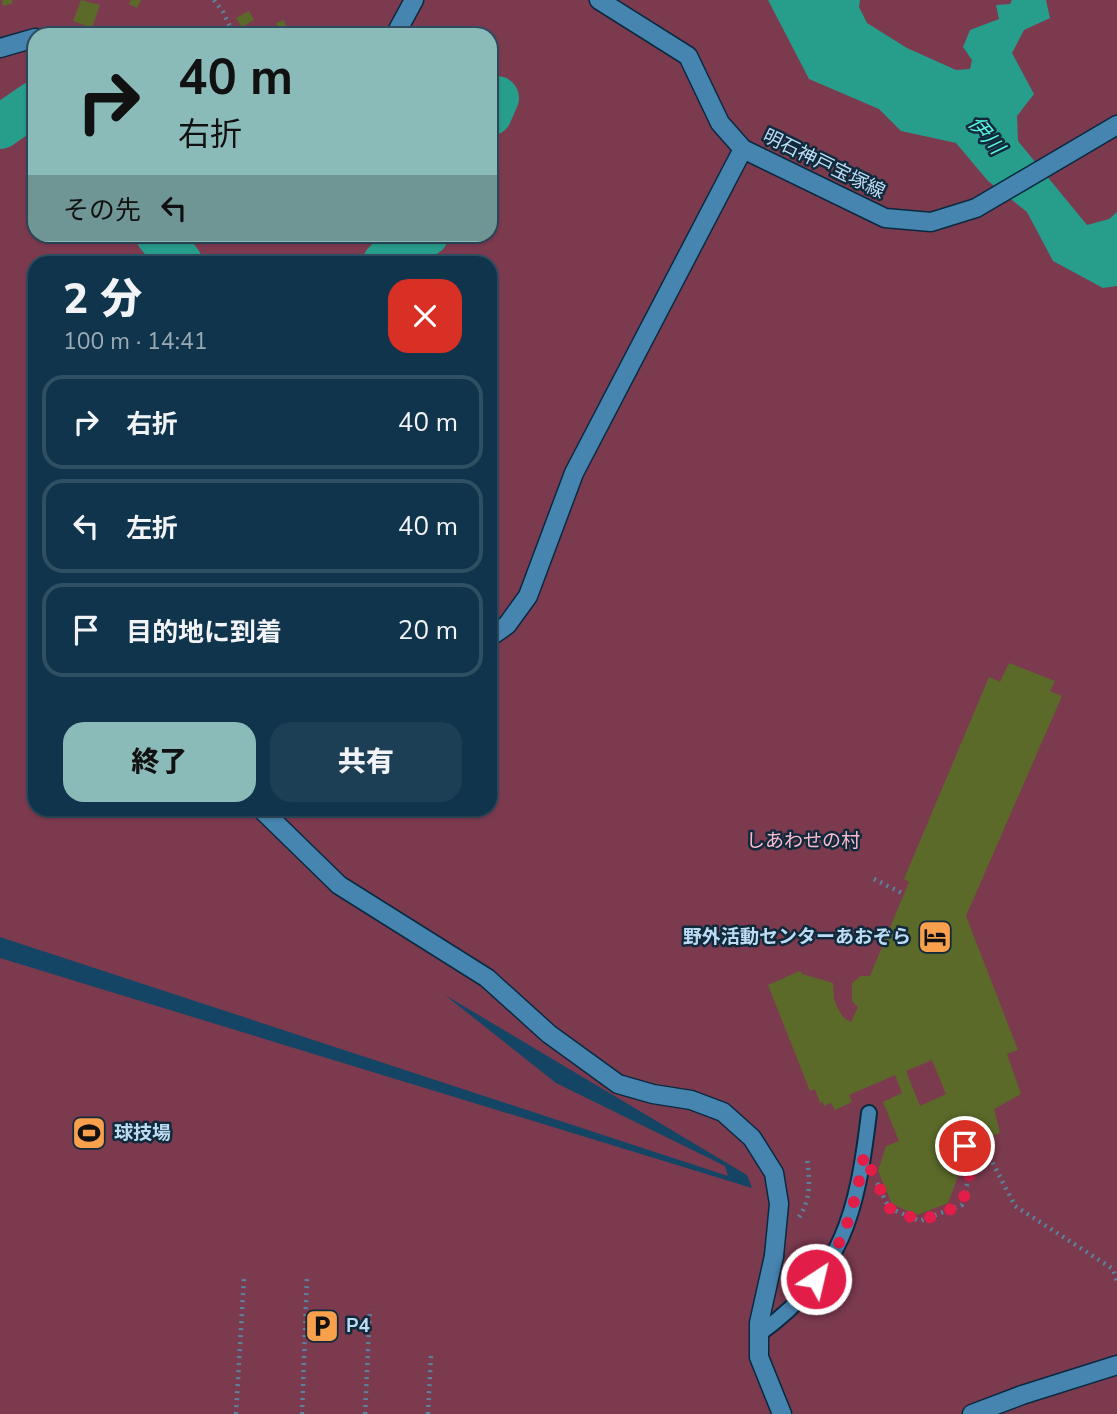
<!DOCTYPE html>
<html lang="ja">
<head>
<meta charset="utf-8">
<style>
	body { margin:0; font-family:"Nunito Sans","Noto Sans JP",sans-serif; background:#1d3f55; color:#f1f3f6; height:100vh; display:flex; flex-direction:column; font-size:26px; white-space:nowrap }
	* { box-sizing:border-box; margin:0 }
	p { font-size:23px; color:#9baab5 }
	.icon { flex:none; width:38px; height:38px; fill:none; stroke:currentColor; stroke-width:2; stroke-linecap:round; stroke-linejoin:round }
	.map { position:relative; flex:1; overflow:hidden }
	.side { position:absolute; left:28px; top:256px; width:469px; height:560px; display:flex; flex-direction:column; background:#0f344b; border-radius:21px; box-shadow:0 2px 5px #0004,0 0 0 2px #2f4f63 }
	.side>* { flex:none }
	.top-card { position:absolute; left:28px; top:28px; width:469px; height:214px; border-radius:21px; box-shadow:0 2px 5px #0004,0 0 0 2px #2f4f63; background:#8bbbb9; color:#111; overflow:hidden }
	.pin { position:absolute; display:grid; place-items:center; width:60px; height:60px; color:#fff; margin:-30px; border:4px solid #fff; border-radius:50%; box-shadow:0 2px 7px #0007 }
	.me { position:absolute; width:77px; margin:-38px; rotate:35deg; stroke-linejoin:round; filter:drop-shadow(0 0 5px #0008) }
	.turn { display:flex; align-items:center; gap:24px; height:147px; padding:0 35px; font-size:32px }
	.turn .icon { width:91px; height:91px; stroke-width:2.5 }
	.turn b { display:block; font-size:49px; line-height:60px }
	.then { display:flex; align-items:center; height:66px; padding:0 35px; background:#0003; gap:14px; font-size:26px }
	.round { display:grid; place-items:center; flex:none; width:74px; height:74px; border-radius:21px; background:#1d3f55 }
	.head { display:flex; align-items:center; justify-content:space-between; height:119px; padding:0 35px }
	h1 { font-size:42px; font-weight:800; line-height:52px }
	.action { display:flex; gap:14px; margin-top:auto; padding:14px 35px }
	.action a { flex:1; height:80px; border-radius:21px; background:#8bbbb9; color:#111; font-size:28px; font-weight:800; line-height:80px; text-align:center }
	.action a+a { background:#1d3f55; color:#f1f3f6 }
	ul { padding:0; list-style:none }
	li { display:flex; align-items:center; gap:21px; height:94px; margin:0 14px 10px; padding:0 21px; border:4px solid #2f4f63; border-radius:21px }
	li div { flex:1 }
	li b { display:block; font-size:26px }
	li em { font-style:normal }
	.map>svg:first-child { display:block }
	.green { fill:#7c3a4f; fill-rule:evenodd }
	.water { fill:#279d8c }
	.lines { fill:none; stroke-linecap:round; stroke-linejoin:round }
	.river { stroke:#279d8c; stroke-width:44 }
	.building { fill:#5b6a29; fill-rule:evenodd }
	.service-casing { stroke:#082a40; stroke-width:18 }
	.minor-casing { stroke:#082a40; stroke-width:21 }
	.tertiary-casing { stroke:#082a40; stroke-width:21 }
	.path { stroke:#59839f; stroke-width:4.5; stroke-dasharray:2 5; stroke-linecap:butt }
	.service { stroke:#4785b1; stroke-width:14 }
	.minor { stroke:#4785b1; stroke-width:18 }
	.tertiary { stroke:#4785b1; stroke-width:18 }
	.route { stroke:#e11d48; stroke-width:12; stroke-dasharray:0 21.6 }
	.labels { text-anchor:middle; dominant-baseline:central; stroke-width:5; stroke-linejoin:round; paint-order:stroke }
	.street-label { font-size:19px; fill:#bddcf3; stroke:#102a3c }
	.park-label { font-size:19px; fill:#fcbacc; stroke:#102a3c }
	.poi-label { font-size:19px; font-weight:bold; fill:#bddcf3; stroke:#102a3c; text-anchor:start }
	.water-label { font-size:21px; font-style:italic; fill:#5bf5dd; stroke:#102a3c }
</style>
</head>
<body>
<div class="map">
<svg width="1117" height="1414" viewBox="0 0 1117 1414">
	<rect width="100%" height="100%" fill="#144564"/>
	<path class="green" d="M0 0H1117V1414H0V958L752 1188 747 1175 445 995 556 1083 725 1166 728 1176 0 937ZM35 35H490V234H35ZM35 262H490V808H35Z"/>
	<path class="water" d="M768 0H860L859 7 867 23 907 48 956 70 970 69 972 60 963 47 970 30 999 19 996 5 1010 4 1012 0H1046L1050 18 1024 30 1012 53 1034 94 1017 116 1018 141 1087 225 1109 219 1117 212V286L1103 288 1053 261 1027 212 988 181 956 143 901 131 879 109 809 79Z"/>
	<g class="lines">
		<path class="river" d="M490 114 497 98
			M0 127 35 103
			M157 234 180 262
			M385 262 427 234"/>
	</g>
	<path class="building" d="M2 0H12L13 3 3 6Z
		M81 0 100 5 92 28 73 21Z
		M131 0H141L137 8 129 4Z
		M249 11 254 20 242 27 236 18Z
		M284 20 289 35H281L276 23Z
		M1009 663 1055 681 1050 691 1062 696 966 916 1018 1050 1007 1054 1021 1094 994 1109 1000 1133 972 1144 963 1121 945 1128 953 1133 948 1147 958 1176 948 1203 917 1215 892 1204 878 1171 886 1146 899 1141 883 1102 902 1093 895 1075 849 1095 852 1102 835 1110 831 1103 824 1106 823 1102 820 1103 815 1089 810 1091 768 985 800 971 802 974 833 983 834 999 839 1011 844 1018 851 1022 858 1007 852 1001V983L861 976H870L909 882 904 879 989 677 1000 682ZM932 1060 946 1094 920 1106 906 1071Z"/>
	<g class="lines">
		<g class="service-casing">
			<path id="service" d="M759 1334C844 1272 857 1213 869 1113"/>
		</g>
		<g class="minor-casing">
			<path id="minor" d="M599 0 688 56 720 123 743 149 885 218 931 222 976 208 1117 125
				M395 35 414 0
				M0 48 35 38
				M490 637 507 625 528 596 574 473 743 149
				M260 808 339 885 487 978 549 1034 618 1084 653 1094 691 1100 723 1112 752 1138 774 1173 779 1204 774 1256"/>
		</g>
		<g class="tertiary-casing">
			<path id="tertiary" d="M774 1256 759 1323V1357L782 1414
				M972 1414 1022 1395 1117 1365"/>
		</g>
		<path class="path" d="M214 0 223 12 234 35
			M874 879 902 893
			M952 1129 957 1127 972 1164
			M983 1144 1015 1206 1113 1269 1117 1282
			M877 1183 889 1208 920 1221 962 1205 972 1164 987 1153
			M799 1217C811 1199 810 1180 807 1159
			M236 1414 244 1278
			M302 1414 307 1276
			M365 1414 370 1309
			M428 1414 431 1354"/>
		<use href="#service" class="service"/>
		<use href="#minor" class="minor"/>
		<use href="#tertiary" class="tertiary"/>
	</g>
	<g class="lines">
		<path class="route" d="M816 1279C846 1243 856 1200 864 1155L889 1208 920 1221 962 1205 972 1164 965 1146"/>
	</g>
	<defs>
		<g id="hotel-square" transform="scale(1.75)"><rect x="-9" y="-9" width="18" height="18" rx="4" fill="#f9a04c" stroke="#102a3c"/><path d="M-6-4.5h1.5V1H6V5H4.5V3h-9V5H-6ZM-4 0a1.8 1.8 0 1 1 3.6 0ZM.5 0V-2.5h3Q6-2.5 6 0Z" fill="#111"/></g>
		<g id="stadium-square" transform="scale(1.75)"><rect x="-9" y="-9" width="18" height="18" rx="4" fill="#f9a04c" stroke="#102a3c"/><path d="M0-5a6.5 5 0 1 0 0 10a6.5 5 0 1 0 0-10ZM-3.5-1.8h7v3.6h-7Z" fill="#111"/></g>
		<g id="parking-square" transform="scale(1.75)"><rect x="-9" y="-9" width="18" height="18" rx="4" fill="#f9a04c" stroke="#102a3c"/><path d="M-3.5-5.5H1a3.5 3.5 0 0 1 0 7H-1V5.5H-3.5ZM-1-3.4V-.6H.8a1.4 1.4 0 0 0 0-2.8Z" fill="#111"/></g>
	</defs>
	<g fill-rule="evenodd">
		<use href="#hotel-square" x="935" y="937"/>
		<use href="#stadium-square" x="89" y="1133"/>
		<use href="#parking-square" x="322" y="1326"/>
	</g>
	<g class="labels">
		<g class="street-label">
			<text transform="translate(824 164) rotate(26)">明石神戸宝塚線</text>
		</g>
		<g class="park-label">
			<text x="803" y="841">しあわせの村</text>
		</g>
		<g class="poi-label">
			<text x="911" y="937" text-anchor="end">野外活動センターあおぞら</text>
			<text x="114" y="1133">球技場</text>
			<text x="346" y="1326">P4</text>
		</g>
		<g class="water-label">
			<text transform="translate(986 135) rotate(50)">伊川</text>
		</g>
	</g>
</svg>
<div class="pin" style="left:965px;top:1146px;background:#d93025"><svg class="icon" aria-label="arrive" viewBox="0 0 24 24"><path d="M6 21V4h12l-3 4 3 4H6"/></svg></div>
<svg class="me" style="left:816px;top:1279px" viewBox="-20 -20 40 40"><circle r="17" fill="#e11d48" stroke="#fff" stroke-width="3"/><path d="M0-11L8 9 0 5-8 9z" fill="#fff"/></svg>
<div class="top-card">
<div class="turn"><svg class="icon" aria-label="right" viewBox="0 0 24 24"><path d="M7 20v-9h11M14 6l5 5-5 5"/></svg><div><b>40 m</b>右折</div></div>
<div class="then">その先<svg class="icon" aria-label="left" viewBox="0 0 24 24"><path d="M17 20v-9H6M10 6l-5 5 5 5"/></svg></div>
</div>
<section class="side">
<div class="head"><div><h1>2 分</h1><p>100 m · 14:41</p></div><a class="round" style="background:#d93025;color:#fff"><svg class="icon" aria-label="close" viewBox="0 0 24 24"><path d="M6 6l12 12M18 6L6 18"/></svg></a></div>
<ul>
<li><svg class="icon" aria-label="right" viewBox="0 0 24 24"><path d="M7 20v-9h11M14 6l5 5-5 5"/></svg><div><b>右折</b></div><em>40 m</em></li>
<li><svg class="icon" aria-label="left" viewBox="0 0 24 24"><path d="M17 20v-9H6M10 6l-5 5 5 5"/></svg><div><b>左折</b></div><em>40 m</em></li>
<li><svg class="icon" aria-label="arrive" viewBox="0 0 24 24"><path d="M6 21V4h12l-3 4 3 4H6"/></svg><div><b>目的地に到着</b></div><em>20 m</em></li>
</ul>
<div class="action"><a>終了</a><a>共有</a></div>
</section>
</div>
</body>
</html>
